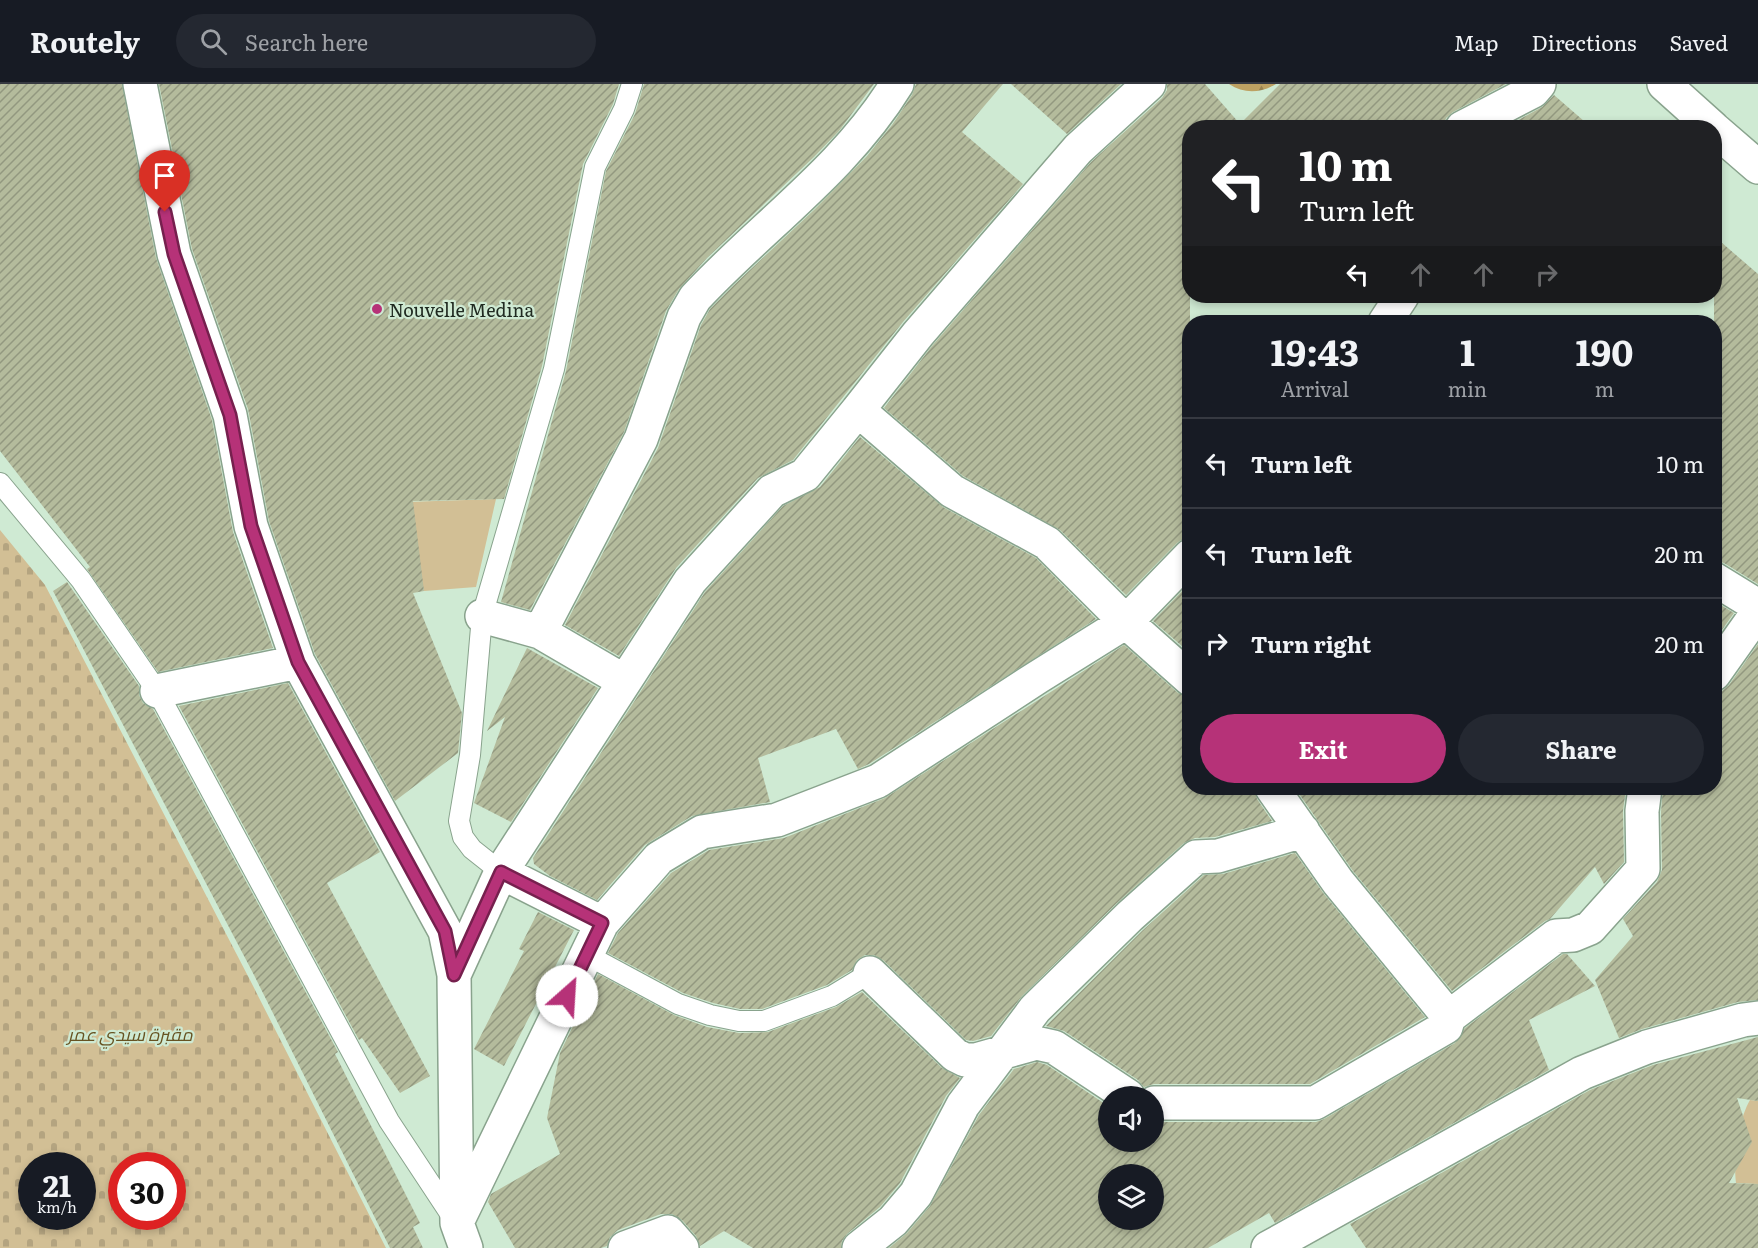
<!DOCTYPE html>
<html lang="en">
<head>
<meta charset="utf-8">
<style>
	body { margin:0; font-family:Literata,Cairo,serif; background:#242831; color:#f1f3f6; height:100vh; display:flex; flex-direction:column; font-size:22px; white-space:nowrap }
	* { box-sizing:border-box; margin:0 }
	p { font-size:20px; color:#9ea1a6 }
	.icon { flex:none; width:33px; height:33px; fill:none; stroke:currentColor; stroke-width:2; stroke-linecap:round; stroke-linejoin:round }
	.map { position:relative; flex:1; overflow:hidden }
	.side { position:absolute; left:1182px; top:231px; width:540px; height:480px; display:flex; flex-direction:column; background:#171b24; border-radius:24px; box-shadow:0 3px 9px #0003 }
	.side>* { flex:none }
	.top-card { position:absolute; left:1182px; top:36px; width:540px; height:183px; border-radius:24px; box-shadow:0 3px 9px #0003; background:#202124; color:#fff; overflow:hidden }
	.tools { position:absolute; left:1098px; top:1002px; display:grid; gap:12px }
	.tools a { display:grid; place-items:center; width:66px; height:66px; border-radius:50%; background:#171b24; box-shadow:0 3px 9px #0003; font-size:30px }
	.speed { position:absolute; left:18px; top:1068px; display:flex; gap:12px; font-size:30px; font-weight:700; text-align:center }
	.speed>* { display:grid; place-content:center; width:78px; height:78px; border-radius:50%; background:#171b24; box-shadow:0 3px 9px #0003; line-height:1 }
	.speed small { font-size:15px; font-weight:400 }
	.speed .limit { border:9px solid #d22; background:#fff; color:#111 }
	.pin { position:absolute; display:grid; place-items:center; width:51px; height:51px; color:#fff; margin:-62px -26px; border-radius:50% 50% 50% 0; rotate:-45deg; box-shadow:0 0 6px #0007 }
	.pin .icon { rotate:45deg }
	.me { position:absolute; width:66px; margin:-33px; rotate:26deg; stroke-linejoin:round; filter:drop-shadow(0 0 4px #0008) }
	.turn { display:flex; align-items:center; gap:21px; height:126px; padding:0 18px; font-size:27px }
	.turn .icon { width:78px; height:78px; stroke-width:2.5 }
	.turn b { display:block; font-size:42px; line-height:51px }
	.lanes { display:flex; align-items:center; height:57px; padding:0 18px; background:#0003; justify-content:center; gap:30px; direction:ltr }
	.lanes .off { opacity:.35 }
	.eta { display:flex; justify-content:space-evenly; align-items:center; height:102px; text-align:center }
	.eta b { font-size:36px; font-weight:700; line-height:42px }
	.action { display:flex; gap:12px; margin-top:auto; padding:12px 18px }
	.action a { flex:1; height:69px; border-radius:36px; background:#b63278; color:#fff; font-size:24px; font-weight:700; line-height:69px; text-align:center }
	.action a+a { background:#242831; color:#f1f3f6 }
	ul { padding:0; list-style:none }
	li { display:flex; align-items:center; gap:18px; height:90px; padding:0 18px; border-top:2px solid #363941 }
	li div { flex:1 }
	li b { display:block; font-size:22px }
	li em { font-style:normal }
	header { display:flex; align-items:center; gap:36px; box-sizing:border-box; height:84px; padding:0 30px; background:#171b24; border-bottom:2px solid #363941 }
	header strong { font-size:28px }
	nav { display:flex; gap:33px; margin-inline-start:auto; font-size:21px }
	.search { width:420px; height:54px; background:#242831; display:flex; align-items:center; gap:15px; box-sizing:border-box; padding:0 21px; border-radius:33px; color:#9ea1a6; font-size:22px }
	.map>svg:first-child { display:block }
	.forest { fill:url(#forest-firs) }
	.cemetery { fill:url(#cemetery-stones); fill-rule:evenodd }
	.garden { fill:#d2bf95 }
	.building { fill:url(#building-hatch); fill-rule:evenodd }
	.lines { fill:none; stroke-linecap:round; stroke-linejoin:round }
	.lane-casing { stroke:#89a38d; stroke-width:22 }
	.street-casing { stroke:#89a38d; stroke-width:36 }
	.lane { stroke:#fff; stroke-width:20 }
	.street { stroke:#fff; stroke-width:33 }
	.route-casing { stroke:#76204e; stroke-width:15 }
	.route { stroke:#b63278; stroke-width:10 }
	.poi-dot { fill:#b63278; stroke:#cfead3; stroke-width:2 }
	.labels { text-anchor:middle; dominant-baseline:central; stroke-width:4.5; stroke-linejoin:round; paint-order:stroke }
	.poi-label { font-size:18px; fill:#202a21; stroke:#cfead3; text-anchor:start }
	.park-label { font-size:18px; font-style:italic; fill:#675322; stroke:#cfead3 }
</style>
</head>
<body>
<header>
<strong>Routely</strong>
<div class="search"><svg class="icon" aria-label="search" viewBox="0 0 24 24"><circle cx="10" cy="10" r="6"/><path d="M15 15l6 6"/></svg>Search here</div>
<nav><a>Map</a><a>Directions</a><a>Saved</a></nav>
</header>
<div class="map">
<svg width="1758" height="1164" viewBox="0 0 1758 1164">
	<defs>
		<pattern id="forest-firs" width="22" height="20" patternUnits="userSpaceOnUse" patternTransform="scale(1.5)"><rect width="22" height="20" fill="#bda162"/><path d="M5 1l3.5 6h-7zM16 11l3.5 6h-7z" fill="#998350"/></pattern>
		<pattern id="cemetery-stones" width="16" height="16" patternUnits="userSpaceOnUse" patternTransform="scale(1.5)"><rect width="16" height="16" fill="#d2bf95"/><path d="M2 7V4a2 2 0 0 1 4 0v3zM10 15v-3a2 2 0 0 1 4 0v3z" fill="#b4a480"/></pattern>
		<pattern id="building-hatch" width="6" height="6" patternUnits="userSpaceOnUse" patternTransform="scale(1.5)"><rect width="6" height="6" fill="#b4bb9c"/><path d="M-1 1l2-2M0 6l6-6M5 7l2-2" fill="none" stroke="#92987f"/></pattern>
	</defs>
	<rect width="100%" height="100%" fill="#cfead3"/>
	<path class="forest" d="M1229 0H1276C1261 9 1244 10 1229 0Z"/>
	<path class="cemetery" d="M0 446 45 501 250 896 386 1164H0ZM32 1082H82V1132H32ZM122 1082H172V1132H122Z"/>
	<path class="garden" d="M496 415 476 503 424 507 406 418Z
		M1750 1016 1758 1017V1100L1736 1099C1733 1075 1738 1037 1750 1016Z"/>
	<path class="building" d="M0 0H122L156 174 212 336 233 448 273 564 158 588 87 485 90 483 0 367Z
		M159 0H619L613 20 583 80 542 282 504 415 413 417 424 507 413 509 462 629 458 669 395 717 315 570 269 437 248 325 192 165Z
		M644 0H874L839 47 814 73 707 174 679 205 666 227 624 348 530 526 501 518 566 287 606 87 635 30Z
		M916 0H1003L962 48 1023 100 903 238 793 376 758 394 676 484 619 572 565 541 658 364 701 241 710 225 734 201 815 125 867 72 892 41 912 11Z
		M1011 0H1121L1067 50Z
		M1167 0H1205L1240 40 1280 0H1506L1453 28 1446 34 1443 44H1190V454H1184L1177 459 1126 511 1060 446 963 392 884 324 932 262 1091 78 1162 14 1167 6Z
		M1554 11 1592 44H1504L1542 23Z
		M1714 152 1758 190V500L1724 479 1714 476Z
		M860 353 943 423 1036 474 1096 535 869 680 858 685 836 645 758 674 770 718 692 732 645 761 597 816 550 792 534 780 533 774 705 508 783 422 820 403Z
		M67 498 139 602V611L143 619 153 625 338 968 335 970 420 1139 413 1143 423 1164H390L254 891 53 507Z
		M1190 499V569L1153 537Z
		M1714 517 1734 529 1714 557Z
		M1758 560V916L1738 918 1642 945 1619 954 1595 896 1633 852 1623 835 1657 798 1662 786 1661 728 1663 704H1714V608L1722 607 1729 601Z
		M1124 561 1178 609 1190 613V704H1254L1257 715 1272 737 1215 753 1195 754 1184 759 1117 819 1022 912 991 952 973 957 966 956 883 876 874 871H865L857 876 852 886 827 901 762 925H740L713 919 683 909 608 869 618 849 671 789 709 766 784 754 885 714Z
		M527 564 598 604 511 738 474 719 505 633 487 647Z
		M288 599 380 768 327 799 430 992 400 1009 362 954 359 956 179 622Z
		M1295 704H1626L1623 727 1624 778 1604 800 1595 783 1550 835 1545 837 1452 907 1353 787Z
		M1295 769 1324 810 1425 933 1310 1000H1154L1144 1003 1138 996 1064 947 1046 942 1143 846 1204 791 1223 790Z
		M538 828 574 846 504 982 474 965 524 867 519 865Z
		M1563 870H1567L1595 902 1529 936 1549 986 1275 1139 1269 1129 1208 1164H889L907 1149 930 1122 979 1031 1014 985 1037 978 1047 981 1108 1022V1058H1154V1038H1316L1324 1035 1455 959 1465 944ZM1108 1090H1154V1136H1108Z
		M598 890 674 931 707 943 739 949 768 948 836 923 862 908 942 984 960 994 946 1012 900 1099 880 1123 847 1150 842 1157 841 1164H753L724 1147 700 1162 696 1152 682 1136 672 1130H661L618 1146 610 1153 607 1162 601 1164H515L488 1118 491 1110 560 1070 547 1034 560 969Z
		M1758 953V1017L1737 1014 1752 1058 1729 1099 1758 1100V1164H1366L1350 1140 1590 1006 1653 981Z"/>
	<g class="lines">
		<g class="lane-casing">
			<path id="lane" d="M0 399 81 496 157 607 389 1037 455 1137
				M501 788 472 765 463 753 459 737 470 671 482 532 554 285 595 83 624 25 632 0
				M587 871 678 920 710 931 739 937H764L832 912 870 889"/>
		</g>
		<g class="street-casing">
			<path id="street" d="M140 0 174 170 230 331 251 442 298 578 445 847 454 891 457 1139 466 1164
				M1664 0 1713 44
				M1462 44 1533 7 1539 0
				M1714 45 1758 83
				M1385 238 1402 212
				M858 326 918 250 1078 65 1149 0
				M1714 495 1758 522
				M482 532 540 548 624 597
				M540 548 641 355 684 233 695 214C762 142 845 85 897 0
				M1714 590 1758 528
				M157 607 298 578
				M1272 704 1338 798 1449 933
				M501 788 602 839
				M870 889 955 971 965 976H976L1036 959 1054 963 1128 1012
				M454 891 501 788 690 497 772 407 805 391 858 326 952 407 1047 459 1126 538 1190 595
				M1154 1019H1315L1446 943 1449 933 1556 852 1573 851 1590 844 1643 785 1642 727 1645 704
				M460 1132 602 839 659 774 702 748 777 736 878 697 1038 593 1126 538 1190 472
				M625 1164 668 1148 682 1164
				M859 1164 893 1137 916 1110 963 1021 1035 925 1130 832 1196 773 1218 772 1303 747
				M1268 1164 1582 989 1647 963 1743 936 1758 934"/>
		</g>
		<use href="#lane" class="lane"/>
		<use href="#street" class="street"/>
	</g>
	<g class="lines">
		<g class="route-casing">
			<path id="route" d="M165 128 174 170 230 331 251 442 298 578 445 847 454 891 501 788 602 839 567 912"/>
		</g>
		<use href="#route" class="route"/>
	</g>
	<circle class="poi-dot" cx="377" cy="225" r="6"/>
	<g class="labels">
		<g class="poi-label">
			<text x="389" y="225">Nouvelle Medina</text>
		</g>
		<g class="park-label">
			<text x="130" y="949">مقبرة سيدي عمر</text>
		</g>
	</g>
</svg>
<div class="tools">
<a><svg class="icon" aria-label="sound" viewBox="0 0 24 24"><path d="M4 9h4l5-4v14l-5-4H4zM17 9q2 3 0 6"/></svg></a>
<a><svg class="icon" aria-label="layers" viewBox="0 0 24 24"><path d="M12 4l9 5-9 5-9-5zM3 14l9 5 9-5"/></svg></a>
</div>
<div class="speed"><div>21<small>km/h</small></div><div class="limit">30</div></div>
<div class="pin" style="left:165px;top:128px;background:#d93025"><svg class="icon" aria-label="arrive" viewBox="0 0 24 24"><path d="M6 21V4h12l-3 4 3 4H6"/></svg></div>
<svg class="me" style="left:567px;top:912px" viewBox="-20 -20 40 40"><circle r="19" fill="#fff"/><path d="M0-13L10 11 0 6-10 11z" fill="#b63278"/></svg>
<div class="top-card">
<div class="turn"><svg class="icon" aria-label="left" viewBox="0 0 24 24"><path d="M17 20v-9H6M10 6l-5 5 5 5"/></svg><div><b>10 m</b>Turn left</div></div>
<div class="lanes"><svg class="icon" aria-label="left" viewBox="0 0 24 24"><path d="M17 20v-9H6M10 6l-5 5 5 5"/></svg><svg class="icon off" aria-label="ahead" viewBox="0 0 24 24"><path d="M12 20V5M6 11l6-6 6 6"/></svg><svg class="icon off" aria-label="ahead" viewBox="0 0 24 24"><path d="M12 20V5M6 11l6-6 6 6"/></svg><svg class="icon off" aria-label="right" viewBox="0 0 24 24"><path d="M7 20v-9h11M14 6l5 5-5 5"/></svg></div>
</div>
<section class="side">
<div class="eta">
<div><b>19:43</b><p>Arrival</p></div>
<div><b>1</b><p>min</p></div>
<div><b>190</b><p>m</p></div>
</div>
<ul>
<li><svg class="icon" aria-label="left" viewBox="0 0 24 24"><path d="M17 20v-9H6M10 6l-5 5 5 5"/></svg><div><b>Turn left</b></div><em>10 m</em></li>
<li><svg class="icon" aria-label="left" viewBox="0 0 24 24"><path d="M17 20v-9H6M10 6l-5 5 5 5"/></svg><div><b>Turn left</b></div><em>20 m</em></li>
<li><svg class="icon" aria-label="right" viewBox="0 0 24 24"><path d="M7 20v-9h11M14 6l5 5-5 5"/></svg><div><b>Turn right</b></div><em>20 m</em></li>
</ul>
<div class="action"><a>Exit</a><a>Share</a></div>
</section>
</div>
</body>
</html>
